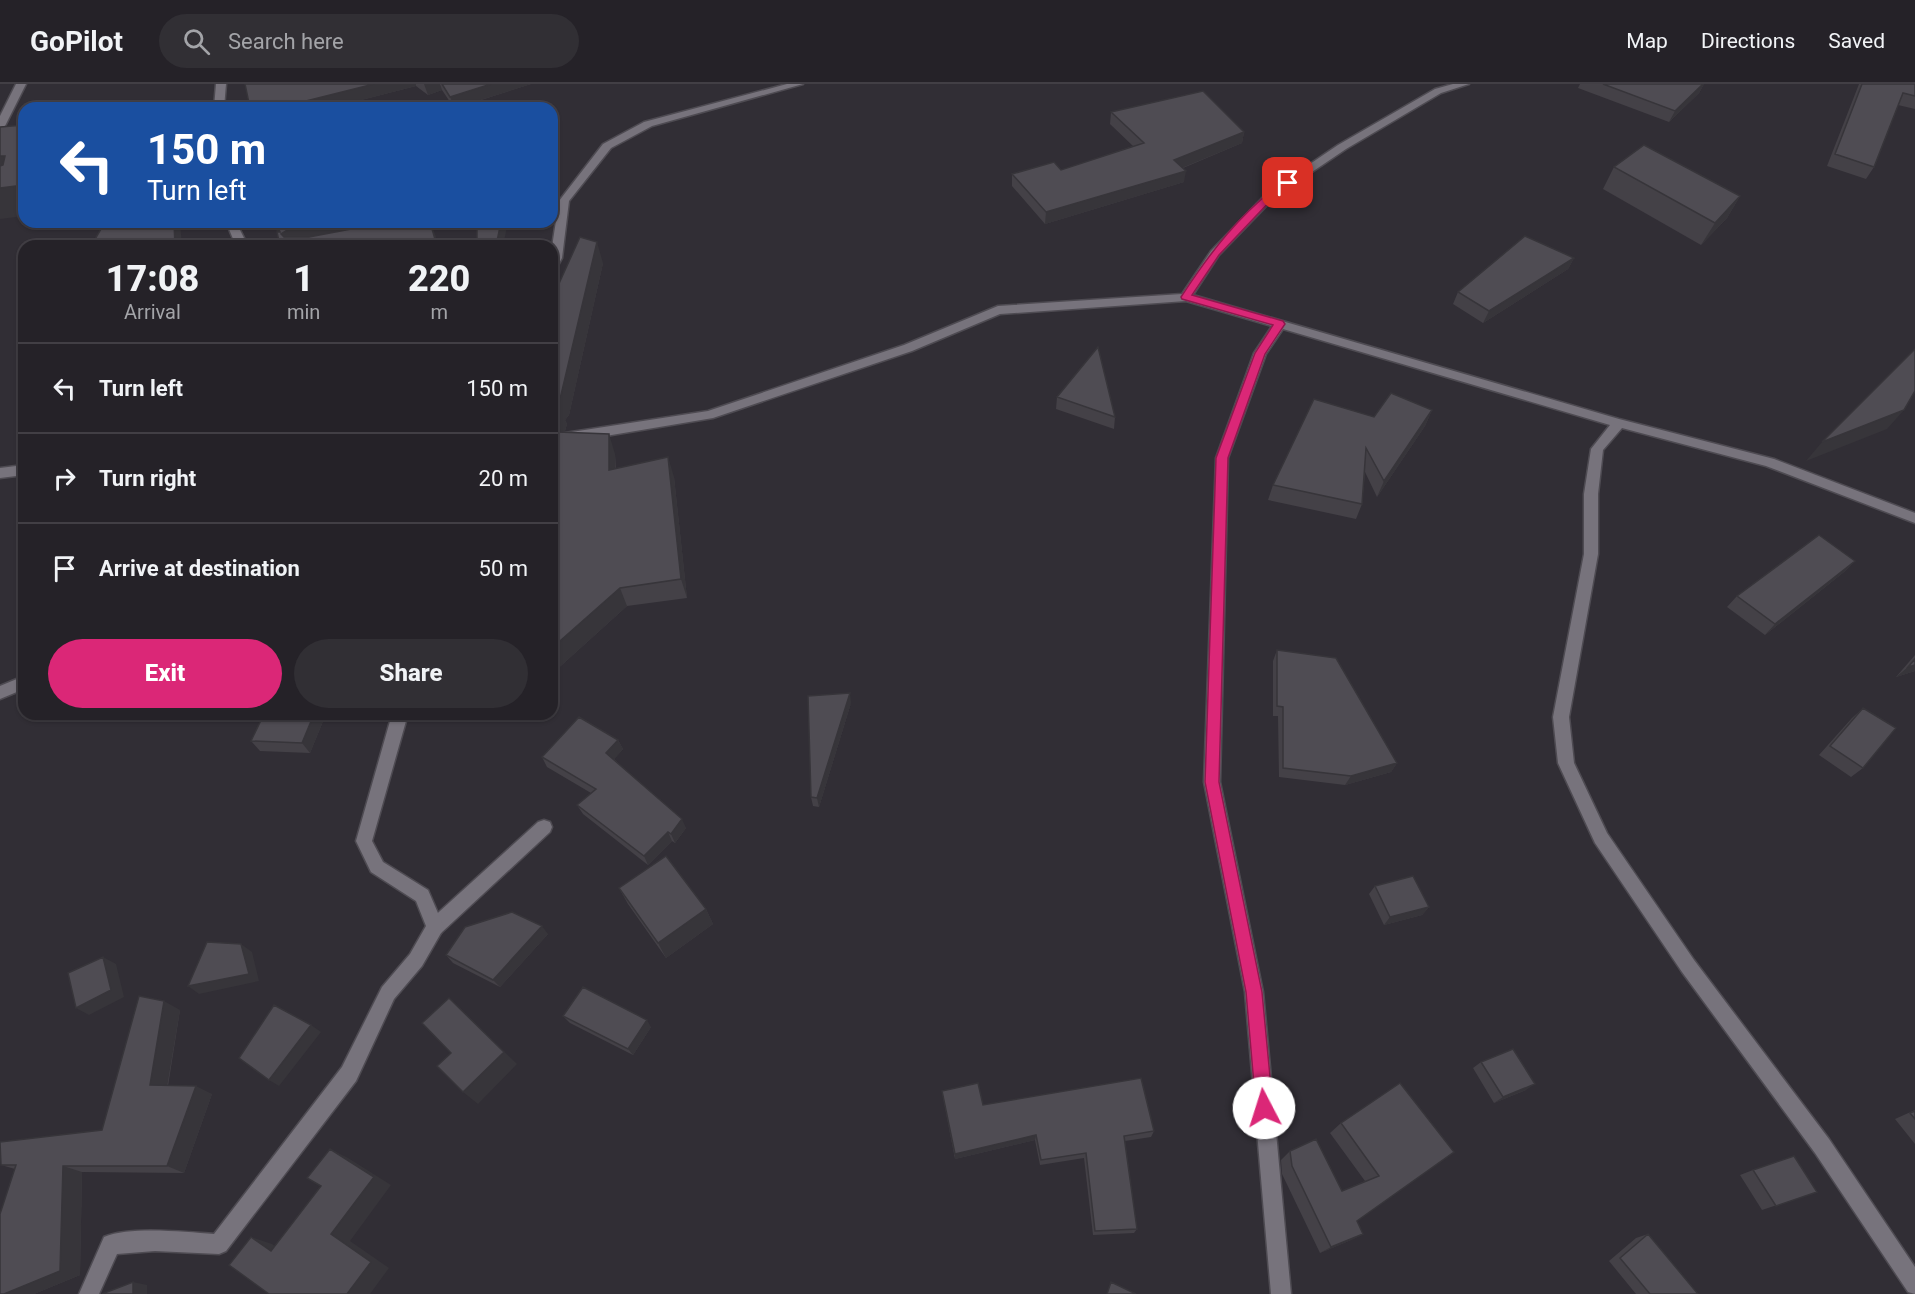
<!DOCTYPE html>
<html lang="en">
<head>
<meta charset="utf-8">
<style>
	body { margin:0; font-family:Roboto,sans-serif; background:#312f34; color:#f1f3f6; height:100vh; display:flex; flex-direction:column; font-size:22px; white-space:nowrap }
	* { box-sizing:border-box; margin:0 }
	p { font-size:20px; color:#a3a4a8 }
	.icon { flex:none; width:33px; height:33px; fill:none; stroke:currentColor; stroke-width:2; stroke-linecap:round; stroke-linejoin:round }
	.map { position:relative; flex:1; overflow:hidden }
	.sheet { position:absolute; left:18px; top:156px; width:540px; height:480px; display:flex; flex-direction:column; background:#252228; border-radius:18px; box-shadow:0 2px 4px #0004,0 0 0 2px #423f45 }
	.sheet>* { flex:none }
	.hud { position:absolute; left:18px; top:18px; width:540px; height:126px; border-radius:18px; box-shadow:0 2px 4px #0004,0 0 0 2px #423f45; background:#1a4fa0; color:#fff; overflow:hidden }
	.pin { position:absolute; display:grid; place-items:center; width:51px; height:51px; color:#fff; margin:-26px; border-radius:12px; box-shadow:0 3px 9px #0006 }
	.me { position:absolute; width:66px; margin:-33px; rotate:355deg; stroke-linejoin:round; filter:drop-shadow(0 0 4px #0008) }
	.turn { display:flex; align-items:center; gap:21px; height:126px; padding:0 30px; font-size:27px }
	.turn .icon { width:78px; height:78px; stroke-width:2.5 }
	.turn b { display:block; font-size:42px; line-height:51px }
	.eta { display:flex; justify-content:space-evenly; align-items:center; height:102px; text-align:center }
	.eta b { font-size:36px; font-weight:800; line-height:42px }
	.primary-button { display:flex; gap:12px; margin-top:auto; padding:12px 30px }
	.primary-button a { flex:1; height:69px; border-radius:36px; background:#db2777; color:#fff; font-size:24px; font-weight:800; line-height:69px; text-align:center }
	.primary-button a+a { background:#312f34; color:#f1f3f6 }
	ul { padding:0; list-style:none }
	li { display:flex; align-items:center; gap:18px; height:90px; padding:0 30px; border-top:2px solid #423f45 }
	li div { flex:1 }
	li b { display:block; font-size:22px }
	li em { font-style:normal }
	header { display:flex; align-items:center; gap:36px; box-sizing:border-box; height:84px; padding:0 30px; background:#252228; border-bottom:2px solid #423f45 }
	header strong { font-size:28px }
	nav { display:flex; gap:33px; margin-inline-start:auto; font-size:21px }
	.search { width:420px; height:54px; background:#312f34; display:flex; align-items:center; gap:15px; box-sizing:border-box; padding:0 21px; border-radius:33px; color:#a3a4a8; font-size:22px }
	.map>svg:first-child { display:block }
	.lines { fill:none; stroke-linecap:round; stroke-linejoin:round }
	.lane-casing { stroke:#4e4b52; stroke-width:3 }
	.street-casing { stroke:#4e4b52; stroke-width:3 }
	.lane { fill:#77737c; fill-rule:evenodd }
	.street { fill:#77737c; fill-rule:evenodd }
	.wall { fill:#444147 }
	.shaded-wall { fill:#37353a }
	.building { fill:#4f4c53; stroke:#37353a; stroke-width:1.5 }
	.route { fill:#db2777; stroke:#8e194d; stroke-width:1.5 }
</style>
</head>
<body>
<header>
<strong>GoPilot</strong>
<div class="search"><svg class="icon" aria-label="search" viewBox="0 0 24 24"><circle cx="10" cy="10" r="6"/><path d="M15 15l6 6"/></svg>Search here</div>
<nav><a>Map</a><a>Directions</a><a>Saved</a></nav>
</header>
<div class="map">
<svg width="1915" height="1210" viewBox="0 0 1915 1210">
	<rect width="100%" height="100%" fill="#312e35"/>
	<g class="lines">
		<g class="lane-casing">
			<path id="lane" d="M544 736 550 738 552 743 550 748 441 849 435 851 429 849 426 843 429 837 538 738Z"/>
		</g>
		<g class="street-casing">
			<path id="street" d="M16 0H26L5 42 0 45V32Z
				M216 0H226L224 24H214Z
				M787 0H803L652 42 611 64 569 117 562 174 556 185 552 187V163L559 117 603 60 644 38Z
				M1453 0H1469L1441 9 1346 65 1275 113 1219 171 1193 211 1619 335 1774 375 1915 429V439L1766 382 1622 344 1603 366 1598 410V470L1569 633 1574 679 1607 749 1694 876 1829 1055 1915 1183V1210L1908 1208 1815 1069 1682 888 1595 759 1558 679 1553 633 1584 470V410L1591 365 1610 341 1283 245 1266 270 1228 374 1220 698 1263 908 1291 1210H1271L1245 908 1204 698 1216 374 1254 269 1272 242 1186 217 1000 230 912 267 713 334 552 361V351L708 327 904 261 998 222 1182 210 1211 167 1267 109 1338 61 1435 5Z
				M226 138H236L248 162H236Z
				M24 381V391L0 394V384Z
				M24 592V605L0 615V602Z
				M392 630H408L372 757 383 778 428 806 444 843 441 849 422 882 394 915 356 997 226 1167 219 1170 155 1167 117 1170 99 1210H79L104 1153C131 1142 184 1148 214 1150L342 983 382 903 410 870 426 842 416 817 371 788 356 757Z"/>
		</g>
		<use href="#lane" class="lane"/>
		<use href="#street" class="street"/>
	</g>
	<path class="wall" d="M245 0H531L456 24H454L442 6 428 11 416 2 330 24H250Z
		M1580 0H1704L1699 9 1669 38 1578 4Z
		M1859 0H1915V25L1898 21 1874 83 1866 95 1827 82Z
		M1111 28 1244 48 1242 59 1183 84 1184 98 1045 140 1012 102V90L1061 86 1133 62 1110 40Z
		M1614 83 1740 112 1727 134 1701 161 1603 105Z
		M1574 174 1568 185 1483 239 1453 220 1458 208Z
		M603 179 569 331 565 336 567 340 565 347 561 348 615 370 616 385 674 393 687 514 627 522 554 588H552V215Z
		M1057 313 1115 333 1114 345 1056 325Z
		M1432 326 1425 342 1377 413 1365 388 1362 420 1356 435 1268 416 1273 401 1374 333Z
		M1855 477 1844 488 1765 551 1727 523 1737 512Z
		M1277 566 1397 679 1391 688 1345 701 1279 693 1278 632H1273V577Z
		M1915 571V587L1896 593Z
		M851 619 819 723 813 722 811 713Z
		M1863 624V684L1851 693 1819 671 1852 634Z
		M326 630 310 669 260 667 251 657Z
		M618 656 623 665 614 675 686 744 675 759 672 757 648 781 583 730 577 721 591 709 547 683 542 673Z
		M1375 802 1429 823 1422 831 1384 841 1369 810Z
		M619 804 706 825 713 840 666 874 628 820Z
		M548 850 500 903 453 879 446 871Z
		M180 926 168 1002 212 1010 184 1089 82 1088 80 1191 34 1210H0L15 1085 1 1081 102 1046Z
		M563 932 651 943 633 971 570 939Z
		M1481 978 1526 1006 1494 1019 1473 984Z
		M942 1007 983 1021 1154 1047 1151 1053 1125 1057 1137 1145 1134 1149 1093 1151 1084 1074 1040 1081 1035 1056 955 1075 943 1013Z
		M1915 1026V1060L1895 1035Z
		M1341 1039 1454 1068 1357 1137 1363 1150 1351 1156 1320 1169 1282 1090 1281 1076 1290 1067 1342 1107 1365 1097 1330 1049Z
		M1753 1086 1817 1108 1762 1126 1740 1091Z
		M1648 1150 1698 1210H1636L1609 1177 1636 1154Z"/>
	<path class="shaded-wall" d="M374 0H416V2L330 24H292L290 21Z
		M424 0H440L442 6 428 11Z
		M491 0H531L455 24 450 13Z
		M1703 0H1704L1699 9 1669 38 1675 27Z
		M1244 48 1242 59 1172 88 1174 76Z
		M0 72H5L24 101V132L0 135Z
		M1186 87 1184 98 1045 140 1046 128Z
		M1740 112 1727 134 1701 161 1715 139Z
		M174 138H180L182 162H175Z
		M329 138H399L296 157 280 153 274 142 277 141 289 145Z
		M430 138 432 142 439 162H437Z
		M501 138H508L503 162H496Z
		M597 158 603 179 569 331 565 336 567 340 565 347 561 348 568 365 552 349V328L556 318Z
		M1574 174 1568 185 1483 239 1489 227Z
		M1432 326 1425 342 1377 413 1384 397Z
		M1904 326 1887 345 1806 377 1822 358Z
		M609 350 615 370 616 406 609 386Z
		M668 373 674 393 687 514 681 495Z
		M1855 477 1844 488 1765 551 1775 540Z
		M620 504 627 522 554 588 552 585V564Z
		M1915 581V587L1896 593 1908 583Z
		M850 609 851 619 819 723 817 714Z
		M314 630H326L310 669 302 659Z
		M618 656 623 665 611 679 606 669Z
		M1397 679 1391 688 1345 701 1351 692Z
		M682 735 686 744 675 759 671 750Z
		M668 748 672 757 648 781 644 772Z
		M1429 823 1422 831 1384 841 1390 833Z
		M706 825 713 840 666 874 658 859Z
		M542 842 548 850 500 903 493 896Z
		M241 860 252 868 259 897 199 910 188 902Z
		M103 873 116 880 124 913 89 931 76 924Z
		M449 914 517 980 478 1020 463 1008Z
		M164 917 180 926 166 1009 150 1001Z
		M647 936 651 943 633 971 628 965Z
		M311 941 321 948 279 1002 269 996Z
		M1535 1000 1526 1006 1494 1019 1503 1013Z
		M196 1002 212 1010 184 1089 167 1082Z
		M1036 1051 1035 1056 955 1075V1070Z
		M330 1065 348 1074 391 1101 350 1157 389 1184 370 1210H347L331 1150Z
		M63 1082 82 1088 80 1191 34 1210H4Z
		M1363 1150 1351 1156 1320 1169 1331 1163Z
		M251 1153 272 1160 291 1173 271 1167Z
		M133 1198 147 1201V1210H133Z"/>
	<path class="building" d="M245 0H374L290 21 292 24H250Z
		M442 0H491L450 13Z
		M1603 0H1703L1675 27Z
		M1862 0H1915V12L1903 9 1874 83 1835 70Z
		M1203 7 1244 48 1174 76 1186 87 1046 128 1012 90 1054 78 1061 86 1144 59 1111 28Z
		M24 41V101L0 104V82L3 81 5 72H0V43Z
		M1644 61 1740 112 1715 139 1614 83Z
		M105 138H174L175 162H91Z
		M273 138H329L289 145 281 150 284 153H309L388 138H430L437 162H280L277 148H280L277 141 274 142Z
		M477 138H501L496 162H477Z
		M1525 152 1574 174 1489 227 1458 208Z
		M580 153 597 158 561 311 556 318 559 320 558 327 552 328V215Z
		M1098 263 1115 333 1057 313Z
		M1915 265V307L1904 326 1822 358Z
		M1391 309 1432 326 1384 397 1366 364 1362 420 1273 401 1314 315 1374 333Z
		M552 342H554L553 346H560L559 348 609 350V386L668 373 681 495 620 504 552 564Z
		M1819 451 1855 477 1775 540 1737 512Z
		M1277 566 1336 574 1397 679 1351 692 1283 684V623L1277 622Z
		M1915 575V581L1908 583Z
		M850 609 817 714 811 713 808 612Z
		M1863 624 1896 644 1863 684 1830 662Z
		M264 630H314L302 659 251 657Z
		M579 633 618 656 606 669 682 735 671 750 668 748 644 772 577 721 596 705 542 673Z
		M666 772 706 825 658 859 619 804Z
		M1413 792 1429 823 1390 833 1375 802Z
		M512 828 542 842 493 896 446 871 465 843Z
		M207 858 241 860 249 890 188 902Z
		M103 873 111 906 76 924 68 889Z
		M583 903 647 936 628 965 563 932Z
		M139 912 164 917 150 1001 196 1002 167 1082H63L60 1187 4 1210H0V1130L16 1081H1L0 1058 102 1046Z
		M449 914 504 968 463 1008 437 982 451 969 422 939Z
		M274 921 311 941 269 996 239 974Z
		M1513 965 1535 1000 1503 1013 1481 978Z
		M1141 994 1154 1047 1124 1052 1137 1145 1095 1147 1086 1069 1041 1076 1036 1051 955 1070 942 1007 978 999 983 1021Z
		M1400 999 1454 1068 1357 1137 1363 1150 1331 1163 1292 1082 1290 1067 1316 1055 1342 1107 1379 1092 1341 1039Z
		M1915 1027V1035L1910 1029Z
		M330 1065 374 1093 331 1150 371 1178 347 1210H269L229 1181 251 1153 271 1167 321 1102 307 1094Z
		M1794 1072 1817 1108 1776 1122 1753 1086Z
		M1648 1150 1698 1210H1650L1620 1174Z
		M133 1198V1210H102Z
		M1111 1198 1136 1210H1107Z"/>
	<path class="route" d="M1285 97 1293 99 1274 113 1219 171 1192 211 1283 237 1285 240 1265 270 1228 374 1219 698 1262 908 1273 1024 1270 1030 1264 1033 1258 1030 1256 1024 1246 908 1205 698 1216 374 1255 269 1273 241 1182 215 1181 213C1209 170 1242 126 1285 97Z"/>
</svg>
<div class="pin" style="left:1288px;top:99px;background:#d93025"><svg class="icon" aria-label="arrive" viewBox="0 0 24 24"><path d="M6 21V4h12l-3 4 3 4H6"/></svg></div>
<svg class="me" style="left:1264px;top:1024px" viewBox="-20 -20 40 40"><circle r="19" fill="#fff"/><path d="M0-13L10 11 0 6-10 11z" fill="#db2777"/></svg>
<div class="hud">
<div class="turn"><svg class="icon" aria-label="left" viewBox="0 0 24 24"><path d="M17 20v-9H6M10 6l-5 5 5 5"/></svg><div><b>150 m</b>Turn left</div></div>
</div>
<section class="sheet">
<div class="eta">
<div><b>17:08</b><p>Arrival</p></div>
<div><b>1</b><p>min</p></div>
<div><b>220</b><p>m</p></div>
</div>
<ul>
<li><svg class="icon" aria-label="left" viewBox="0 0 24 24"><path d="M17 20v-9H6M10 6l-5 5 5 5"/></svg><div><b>Turn left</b></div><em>150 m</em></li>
<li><svg class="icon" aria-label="right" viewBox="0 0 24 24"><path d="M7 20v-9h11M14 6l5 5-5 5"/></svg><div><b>Turn right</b></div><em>20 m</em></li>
<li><svg class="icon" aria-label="arrive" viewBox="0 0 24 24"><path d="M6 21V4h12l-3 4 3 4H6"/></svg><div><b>Arrive at destination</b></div><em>50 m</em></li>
</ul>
<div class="primary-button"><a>Exit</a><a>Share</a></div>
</section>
</div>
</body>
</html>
